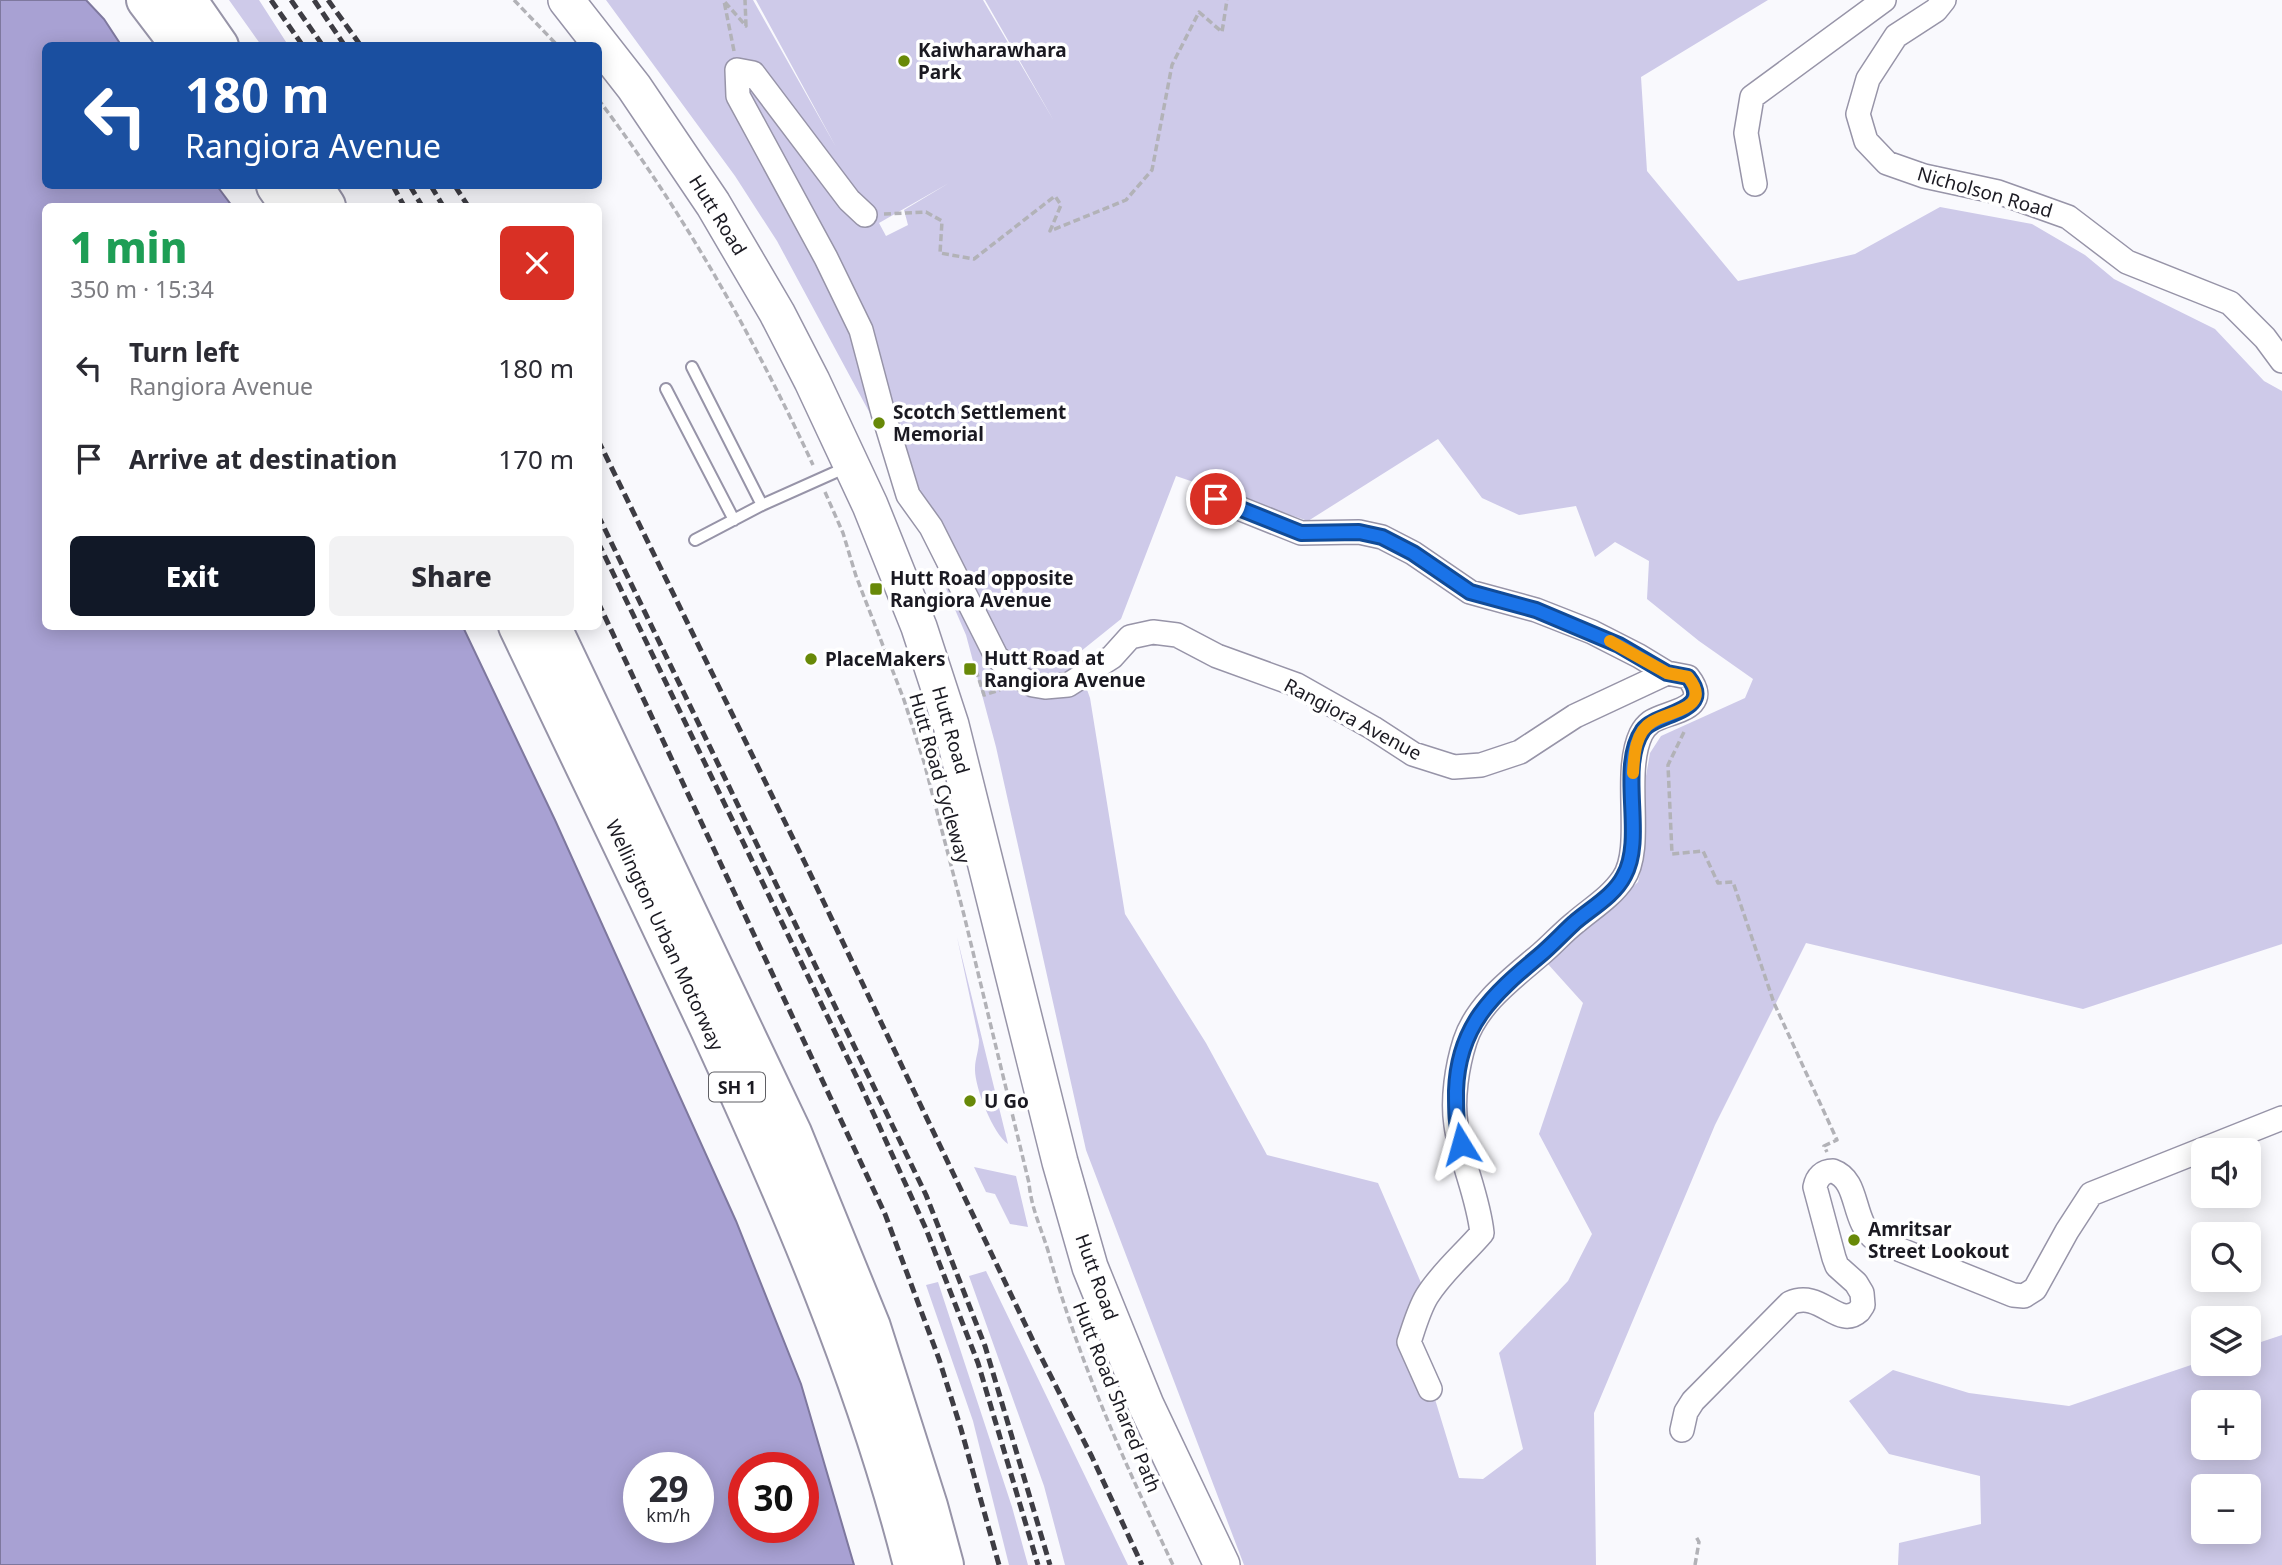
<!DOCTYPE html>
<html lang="en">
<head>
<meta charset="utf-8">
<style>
	body { margin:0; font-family:"Noto Sans",sans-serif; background:#f2f2f3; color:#2b2b33; height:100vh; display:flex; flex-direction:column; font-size:26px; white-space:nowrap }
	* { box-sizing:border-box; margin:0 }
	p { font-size:23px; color:#7c7c81 }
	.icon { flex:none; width:38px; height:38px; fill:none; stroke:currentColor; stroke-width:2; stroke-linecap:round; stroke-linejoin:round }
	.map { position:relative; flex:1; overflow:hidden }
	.panel { position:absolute; left:42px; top:203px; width:560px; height:427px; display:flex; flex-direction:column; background:#fff; border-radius:10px; box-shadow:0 4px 18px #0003 }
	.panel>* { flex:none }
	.guide { position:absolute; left:42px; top:42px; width:560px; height:147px; border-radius:10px; box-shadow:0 4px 18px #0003; background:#1a4fa0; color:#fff; overflow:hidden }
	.tools { position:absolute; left:2191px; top:1138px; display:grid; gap:14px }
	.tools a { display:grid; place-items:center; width:70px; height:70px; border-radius:10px; background:#fff; box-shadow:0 4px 18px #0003; font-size:35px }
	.speed { position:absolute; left:623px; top:1452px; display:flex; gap:14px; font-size:35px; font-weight:700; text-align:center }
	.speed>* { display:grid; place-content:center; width:91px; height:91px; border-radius:50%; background:#fff; box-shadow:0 4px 18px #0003; line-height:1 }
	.speed small { font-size:18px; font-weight:400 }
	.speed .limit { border:10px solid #d22; background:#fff; color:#111 }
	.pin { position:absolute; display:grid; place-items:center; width:60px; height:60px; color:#fff; margin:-30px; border:4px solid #fff; border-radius:50%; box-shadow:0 2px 7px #0007 }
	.me { position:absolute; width:77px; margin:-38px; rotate:352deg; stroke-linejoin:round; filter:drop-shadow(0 0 5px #0008) }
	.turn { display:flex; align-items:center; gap:24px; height:147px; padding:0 28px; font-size:32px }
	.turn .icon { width:91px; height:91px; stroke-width:2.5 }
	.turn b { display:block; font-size:49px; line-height:60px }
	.round { display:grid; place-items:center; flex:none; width:74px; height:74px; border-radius:10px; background:#f2f2f3 }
	.overview { display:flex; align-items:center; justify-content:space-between; height:119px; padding:0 28px }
	h1 { font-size:42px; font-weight:800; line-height:52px; color:#1e9e55 }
	.primary-button { display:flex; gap:14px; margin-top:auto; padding:14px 28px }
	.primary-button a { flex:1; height:80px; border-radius:10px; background:#111827; color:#fff; font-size:28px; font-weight:800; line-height:80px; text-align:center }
	.primary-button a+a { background:#f2f2f3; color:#2b2b33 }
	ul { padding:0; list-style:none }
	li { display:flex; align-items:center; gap:21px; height:91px; padding:0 28px }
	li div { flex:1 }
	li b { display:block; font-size:26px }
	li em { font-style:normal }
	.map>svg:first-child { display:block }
	.green { fill:#cecae9; fill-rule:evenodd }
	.water { fill:#a8a1d3; stroke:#7e789e; stroke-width:2; fill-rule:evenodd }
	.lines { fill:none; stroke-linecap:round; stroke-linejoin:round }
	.lane-casing { stroke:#9794a8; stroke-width:14 }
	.street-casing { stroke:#9794a8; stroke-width:26 }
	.primary-casing { stroke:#9794a8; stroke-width:38 }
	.highway-casing { stroke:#9794a8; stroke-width:42 }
	.path { stroke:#b2b2b7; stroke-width:3.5; stroke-dasharray:7 3.5; stroke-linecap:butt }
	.lane { stroke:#fff; stroke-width:10 }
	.street { stroke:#fff; stroke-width:23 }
	.primary { stroke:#fff; stroke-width:35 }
	.highway { stroke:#fff; stroke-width:38 }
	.rail { stroke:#3e3d44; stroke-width:5; stroke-dasharray:10 5; stroke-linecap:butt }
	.route-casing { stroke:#114b97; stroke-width:18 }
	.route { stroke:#1a73e8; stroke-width:12 }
	.slow { stroke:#f59e0b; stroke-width:12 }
	.poi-dot { fill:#688908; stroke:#fff; stroke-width:2.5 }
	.labels { text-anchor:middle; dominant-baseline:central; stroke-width:7; stroke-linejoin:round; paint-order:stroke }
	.shield { fill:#fff; stroke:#5f5f64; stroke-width:2 }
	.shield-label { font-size:18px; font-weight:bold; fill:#1b1a22 }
	.poi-label { font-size:19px; font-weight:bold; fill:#1b1a22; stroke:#fff; text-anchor:start }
	.street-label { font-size:19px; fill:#1b1a22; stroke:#fff }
</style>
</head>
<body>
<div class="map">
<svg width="2282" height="1565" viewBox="0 0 2282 1565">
	<rect width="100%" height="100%" fill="#f9f9fd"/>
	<path class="green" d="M229 0H259L288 45H261Z
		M606 0H753L836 147 756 0H983L1054 121 985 0H1768L1641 77 1647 171 1738 281 1855 254 1940 207 2032 224 2085 255 2114 279 2215 329 2264 381 2282 391V944L2083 1009 1806 943 1715 1125 1594 1413 1596 1565H1244L1086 1150 996 747 966 635 873 419 777 241 735 176ZM949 183 904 210 908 225 886 236 879 223ZM1438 439 1482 498 1519 515 1576 506 1595 557 1615 542 1649 561 1647 599 1699 641 1753 679 1745 698 1661 736 1650 753 1646 776 1644 856 1638 882 1547 963 1583 1003 1539 1134 1592 1234 1568 1281 1499 1353 1523 1449 1483 1479 1459 1478 1431 1386 1408 1340 1425 1292 1378 1183 1267 1155 1206 1043 1125 914 1090 698 1075 656 1121 619 1176 476 1308 521Z
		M957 937 1008 1144C993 1134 974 1086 975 1068 975 1059 979 1050 979 1040Z
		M974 1167 1016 1176 1028 1227 1010 1224 995 1194 986 1192Z
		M986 1271 1128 1565H1065L1044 1486 969 1276Z
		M938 1282 1012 1507 1028 1565H1009L973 1421 926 1285Z
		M2282 1335V1565H1898L1899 1543 1981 1524 1980 1476 1889 1454 1849 1401 1893 1370 1969 1393 2069 1406 2203 1361V1363H2249V1346ZM2203 1402H2249V1447H2203ZM2203 1486H2249V1531H2203Z"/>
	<path class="water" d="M0 0H86L104 19 121 45 46 46V186H217L232 206H46V626L463 627 555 820 736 1221 801 1384 854 1565H0ZM639 1468H698V1528H639ZM803 1468V1528H744V1468Z"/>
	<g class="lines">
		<g class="lane-casing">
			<path id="lane" d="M692 367 762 505
				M666 389 734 520
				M695 540 762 505 847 467"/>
		</g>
		<g class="street-casing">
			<path id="street" d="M1944 0 1936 10 1896 36 1868 79 1858 114 1866 141 1887 163 1924 176 1998 192 2068 217 2127 262 2230 303 2265 338 2282 361
				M1755 184 1746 133 1752 97 1884 0
				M865 215 849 200 753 73 737 70 738 96 826 258 861 330 883 413 908 495 931 527 996 656 1014 674 1033 685 1045 687 1068 685 1112 657 1130 637 1153 632 1177 635 1217 656 1297 685 1373 728 1413 754 1454 767 1481 765 1520 752 1575 716 1667 673 1639 656 1592 632 1536 610 1470 592 1413 553 1382 537 1359 532 1301 533 1216 499
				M1430 1389 1409 1342C1414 1327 1419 1309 1427 1296 1442 1272 1464 1254 1482 1233 1478 1195 1461 1162 1456 1125 1452 1099 1457 1066 1465 1041 1477 1004 1513 978 1541 954 1553 944 1563 932 1576 922 1591 909 1611 897 1623 879 1645 848 1622 774 1641 734 1643 730 1647 725 1651 722 1667 711 1714 710 1688 677L1667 673
				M1682 1430 1686 1412 1693 1401 1790 1303C1821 1289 1838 1330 1859 1311L1863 1305 1862 1293 1856 1283 1837 1266 1834 1258 1815 1187C1817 1177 1823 1171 1833 1171 1861 1181 1850 1221 1876 1240L2013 1295 2024 1296 2035 1289 2067 1231 2091 1194 2282 1118"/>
		</g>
		<g class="primary-casing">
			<path id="primary" d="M566 0 634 87 713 204 777 313 812 381 870 505 919 627 951 725 1060 1162 1090 1267 1146 1405 1222 1565"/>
		</g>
		<g class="highway-casing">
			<path id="highway" d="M146 0 181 46
				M187 0 219 46
				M276 186 290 206
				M313 186 326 206
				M518 626C582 760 646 893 709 1027 789 1201 866 1379 913 1565
				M551 626 792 1133 871 1327 928 1506 944 1565"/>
		</g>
		<path class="path" d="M514 0 558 46
			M734 51 724 1 746 26 745 0
			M598 99C683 211 754 338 813 465
			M884 214 926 212 942 221 940 253 974 259 1055 196 1061 205 1050 231 1126 200 1152 170 1172 65 1199 12 1222 32 1227 0
			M825 492 843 533 856 576 904 700 924 762 964 915 1029 1183C1031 1208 1042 1230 1049 1254 1079 1362 1125 1464 1173 1565
			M976 670 984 695 1000 690
			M1684 732 1668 765 1672 854 1703 851 1718 883 1733 882 1774 1003 1837 1140 1824 1146 1827 1152
			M1695 1565 1699 1542 1695 1535"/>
		<use href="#lane" class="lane"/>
		<use href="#street" class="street"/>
		<use href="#primary" class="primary"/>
		<use href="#highway" class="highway"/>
		<path class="rail" d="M271 0 303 46
			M291 0 323 46
			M314 0 345 46
			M328 0 361 46
			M393 186 404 206
			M410 186 422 206
			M431 186 443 206
			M455 186 468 206
			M598 440 806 865 1037 1349 1092 1457 1142 1565
			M598 515 926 1195 985 1346 1050 1565
			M598 542 861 1086 926 1229 978 1363 1038 1565
			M598 602 885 1214 939 1359 961 1429 999 1565"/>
	</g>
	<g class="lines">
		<g class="route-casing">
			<path id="route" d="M1216 499 1301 533 1359 532 1382 537 1413 553 1470 592 1536 610 1619 645 1667 673 1688 677C1716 713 1656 712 1643 730 1617 767 1646 837 1624 876 1614 896 1590 909 1574 923 1562 934 1551 946 1539 956 1492 995 1458 1026 1456 1091 1456 1110 1456 1126 1461 1144"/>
		</g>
		<use href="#route" class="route"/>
		<path class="slow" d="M1610 641 1667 673 1688 677C1714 709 1668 711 1652 722 1635 732 1634 756 1633 773"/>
	</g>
	<g class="poi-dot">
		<circle cx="904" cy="61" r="7"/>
		<circle cx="879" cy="423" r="7"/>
		<rect x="869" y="582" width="14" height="14" rx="3.5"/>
		<circle cx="811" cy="659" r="7"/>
		<rect x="963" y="662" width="14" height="14" rx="3.5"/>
		<circle cx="970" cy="1101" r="7"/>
		<circle cx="1854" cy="1240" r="7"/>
	</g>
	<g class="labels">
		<rect class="shield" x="709" y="1072.5" width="56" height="29" rx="5"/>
		<g class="shield-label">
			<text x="737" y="1087">SH 1</text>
		</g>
		<g class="poi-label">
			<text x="918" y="50">Kaiwharawhara<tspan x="918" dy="22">Park</tspan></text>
			<text x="893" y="412">Scotch Settlement<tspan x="893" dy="22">Memorial</tspan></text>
			<text x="890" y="578">Hutt Road opposite<tspan x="890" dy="22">Rangiora Avenue</tspan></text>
			<text x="984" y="658">Hutt Road at<tspan x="984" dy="22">Rangiora Avenue</tspan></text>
			<text x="825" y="659">PlaceMakers</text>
			<text x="984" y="1101">U Go</text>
			<text x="1868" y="1229">Amritsar<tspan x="1868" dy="22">Street Lookout</tspan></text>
		</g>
		<g class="street-label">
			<text transform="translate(1985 192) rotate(16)">Nicholson Road</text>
			<text transform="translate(718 215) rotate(58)">Hutt Road</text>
			<text transform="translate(1353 719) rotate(28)">Rangiora Avenue</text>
			<text transform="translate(951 730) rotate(74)">Hutt Road</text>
			<text transform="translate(940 778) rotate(74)">Hutt Road Cycleway</text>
			<text transform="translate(665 935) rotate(65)">Wellington Urban Motorway</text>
			<text transform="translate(1097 1277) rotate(70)">Hutt Road</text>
			<text transform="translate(1117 1397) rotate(68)">Hutt Road Shared Path</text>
		</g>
	</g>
</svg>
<div class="tools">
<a><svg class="icon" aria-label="sound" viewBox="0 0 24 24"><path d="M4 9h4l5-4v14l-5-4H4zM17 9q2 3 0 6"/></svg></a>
<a><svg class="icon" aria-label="search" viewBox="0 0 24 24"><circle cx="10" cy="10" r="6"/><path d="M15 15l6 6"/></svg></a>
<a><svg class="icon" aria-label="layers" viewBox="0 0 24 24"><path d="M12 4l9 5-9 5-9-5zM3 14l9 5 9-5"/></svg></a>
<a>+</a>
<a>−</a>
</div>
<div class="speed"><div>29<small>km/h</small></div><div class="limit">30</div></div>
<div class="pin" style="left:1216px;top:499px;background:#d93025"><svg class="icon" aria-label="arrive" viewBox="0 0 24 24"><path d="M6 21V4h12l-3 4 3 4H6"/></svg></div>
<svg class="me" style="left:1461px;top:1144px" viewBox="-20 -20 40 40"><path d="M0-17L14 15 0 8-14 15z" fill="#1a73e8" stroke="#fff" stroke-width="4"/></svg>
<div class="guide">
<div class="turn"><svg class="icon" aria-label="left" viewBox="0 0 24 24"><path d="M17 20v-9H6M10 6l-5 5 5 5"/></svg><div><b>180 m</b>Rangiora Avenue</div></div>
</div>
<section class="panel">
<div class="overview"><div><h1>1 min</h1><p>350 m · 15:34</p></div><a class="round" style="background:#d93025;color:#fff"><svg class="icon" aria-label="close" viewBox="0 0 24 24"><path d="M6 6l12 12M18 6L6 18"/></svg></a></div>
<ul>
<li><svg class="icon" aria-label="left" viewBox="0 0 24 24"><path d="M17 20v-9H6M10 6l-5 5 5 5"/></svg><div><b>Turn left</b><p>Rangiora Avenue</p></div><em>180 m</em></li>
<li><svg class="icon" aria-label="arrive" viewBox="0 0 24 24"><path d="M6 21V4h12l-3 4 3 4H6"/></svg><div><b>Arrive at destination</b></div><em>170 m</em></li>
</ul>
<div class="primary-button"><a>Exit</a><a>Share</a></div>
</section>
</div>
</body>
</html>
